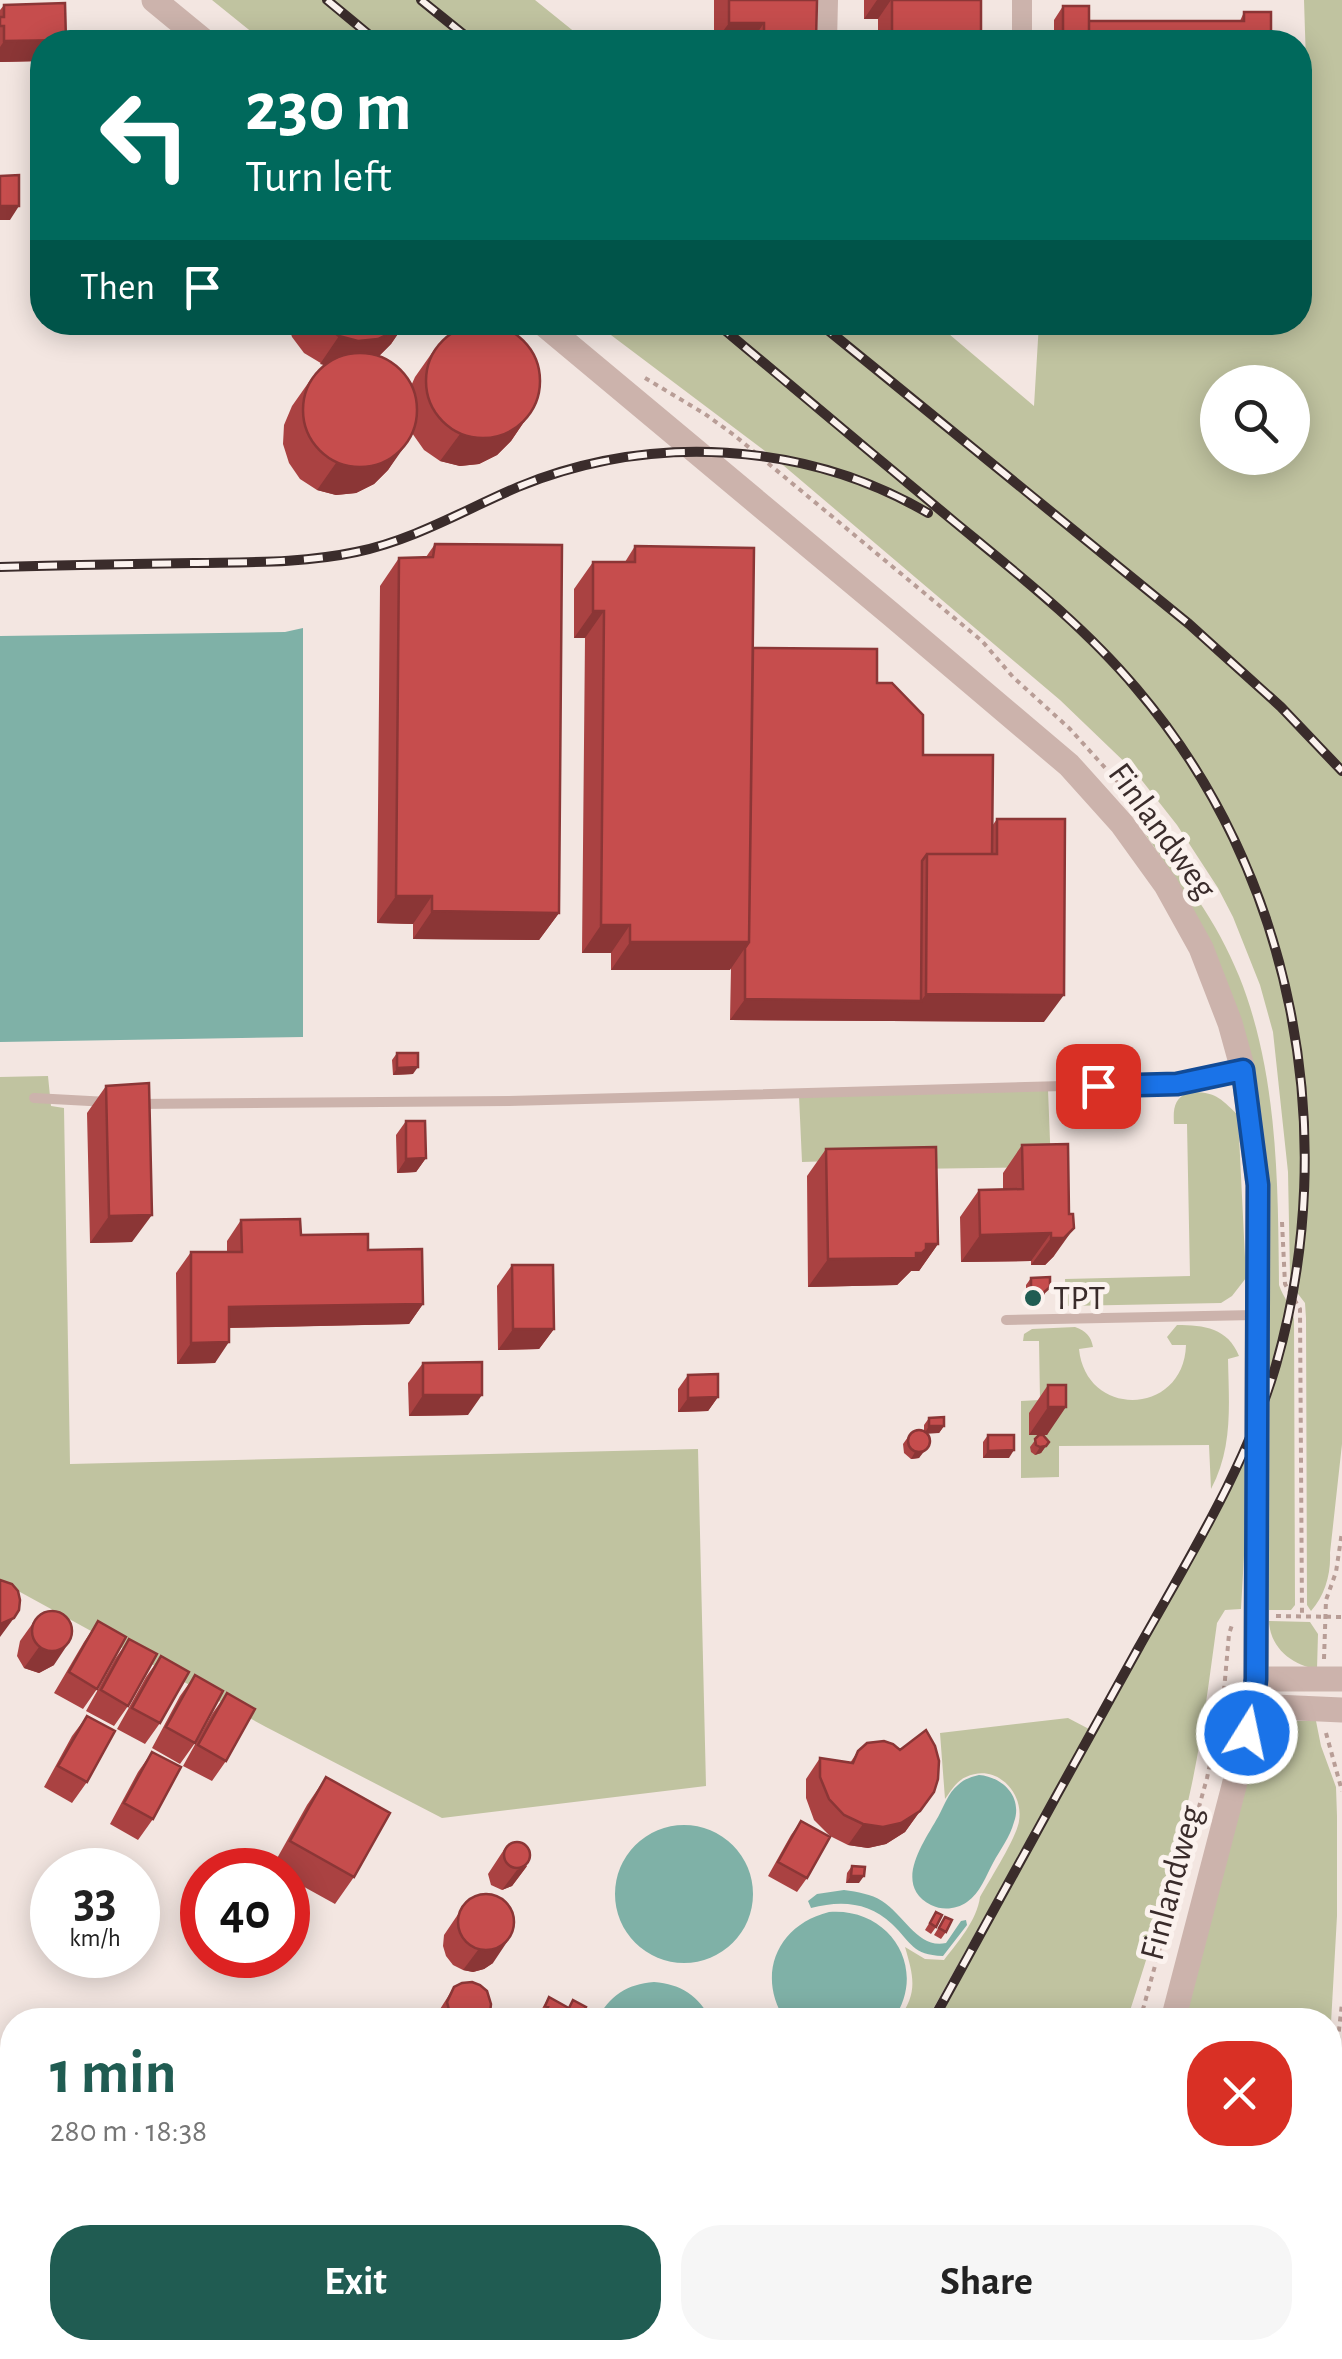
<!DOCTYPE html>
<html lang="en">
<head>
<meta charset="utf-8">
<style>
	body { margin:0; font-family:"Alegreya Sans",sans-serif; background:#f6f6f6; color:#222; height:100vh; display:flex; flex-direction:column; font-size:38px; white-space:nowrap }
	* { box-sizing:border-box; margin:0 }
	p { font-size:32px; color:#767676 }
	.icon { flex:none; width:55px; height:55px; fill:none; stroke:currentColor; stroke-width:2; stroke-linecap:round; stroke-linejoin:round }
	.map { position:relative; flex:1; overflow:hidden }
	.side { position:absolute; left:0px; top:2008px; width:1342px; height:352px; display:flex; flex-direction:column; background:#fff; border-radius:40px 40px 0 0; box-shadow:0 5px 25px #0003 }
	.side>* { flex:none }
	.hud { position:absolute; left:30px; top:30px; width:1282px; height:305px; border-radius:40px; box-shadow:0 5px 25px #0003; background:#00695c; color:#fff; overflow:hidden }
	.tools { position:absolute; left:1200px; top:365px; display:grid; gap:20px }
	.tools a { display:grid; place-items:center; width:110px; height:110px; border-radius:50%; background:#fff; box-shadow:0 5px 25px #0003; font-size:50px }
	.speed { position:absolute; left:30px; top:1848px; display:flex; gap:20px; font-size:50px; font-weight:700; text-align:center }
	.speed>* { display:grid; place-content:center; width:130px; height:130px; border-radius:50%; background:#fff; box-shadow:0 5px 25px #0003; line-height:1 }
	.speed small { font-size:25px; font-weight:400 }
	.speed .limit { border:15px solid #d22; background:#fff; color:#111 }
	.pin { position:absolute; display:grid; place-items:center; width:85px; height:85px; color:#fff; margin:-42px; border-radius:20px; box-shadow:0 5px 15px #0006 }
	.me { position:absolute; width:110px; margin:-55px; rotate:10deg; stroke-linejoin:round; filter:drop-shadow(0 0 8px #0008) }
	.turn { display:flex; align-items:center; gap:35px; height:210px; padding:0 50px; font-size:45px }
	.turn .icon { width:130px; height:130px; stroke-width:2.5 }
	.turn b { display:block; font-size:70px; line-height:85px }
	.then { display:flex; align-items:center; height:95px; padding:0 50px; background:#0003; gap:20px; font-size:38px }
	.round { display:grid; place-items:center; flex:none; width:105px; height:105px; border-radius:40px; background:#f6f6f6 }
	.head { display:flex; align-items:center; justify-content:space-between; height:170px; padding:0 50px }
	h1 { font-size:60px; font-weight:700; line-height:75px; color:#205c52 }
	.primary-button { display:flex; gap:20px; margin-top:auto; padding:20px 50px }
	.primary-button a { flex:1; height:115px; border-radius:40px; background:#205c52; color:#fff; font-size:40px; font-weight:700; line-height:115px; text-align:center }
	.primary-button a+a { background:#f6f6f6; color:#222 }
	.map>svg:first-child { display:block }
	.green { fill:#c0c3a0; fill-rule:evenodd }
	.water { fill:#7fb1a7 }
	.lines { fill:none; stroke-linecap:round; stroke-linejoin:round }
	.path { stroke:#b89d96; stroke-width:4; stroke-dasharray:5 5; stroke-linecap:butt }
	.service { stroke:#ccb3ac; stroke-width:10 }
	.minor { stroke:#ccb3ac; stroke-width:20 }
	.tertiary { stroke:#ccb3ac; stroke-width:25 }
	.primary { stroke:#7c5f5c; stroke-width:25 }
	.rail-casing { stroke:#3a2c2b; stroke-width:10 }
	.rail { stroke:#fbf2ee; stroke-width:6; stroke-dasharray:19; stroke-linecap:butt }
	.wall { fill:#aa4242 }
	.shaded-wall { fill:#8b3636 }
	.building { fill:#c64d4d; stroke:#8b3636; stroke-width:2.5 }
	.route-casing { stroke:#114b97; stroke-width:25 }
	.route { stroke:#1a73e8; stroke-width:18 }
	.poi-dot { fill:#205c52; stroke:#fbf2ee; stroke-width:4 }
	.labels { text-anchor:middle; dominant-baseline:central; stroke-width:10; stroke-linejoin:round; paint-order:stroke }
	.street-label { font-size:35px; fill:#3a2c2b; stroke:#fbf2ee }
	.poi-label { font-size:35px; fill:#3a2c2b; stroke:#fbf2ee; text-anchor:start }
</style>
</head>
<body>
<div class="map">
<svg width="1342" height="2359" viewBox="0 0 1342 2359">
	<rect width="100%" height="100%" fill="#f3e6e1"/>
	<path class="green" d="M212 0H535L587 42H264Z
		M1304 0H1342V1444L1330 1553C1331 1574 1325 1595 1311 1611L1307 1605 1306 1318 1305 1303 1292 1286 1290 1275 1288 1172 1273 1032 1260 985 1233 917 1218 888 1177 825 1136 773 1060 700 777 460 595 323H936L1034 406 1039 323 1300 322V127L1308 126ZM1218 382H1292V458H1218Z
		M1143 831C1183 874 1217 922 1239 976 1278 1073 1278 1183 1279 1285 1283 1297 1292 1307 1294 1319L1295 1605 1291 1610H1269L1264 1152 1163 860Z
		M48 1076 51 1106 64 1108 70 1464 698 1449 706 1786 442 1818 266 1727 0 1581V1077Z
		M1048 1089 1051 1167 908 1169 902 1159 802 1162 799 1096Z
		M1189 1092C1216 1092 1219 1097 1238 1115L1246 1278 1232 1296 1221 1303 1066 1306 1065 1279 1190 1276 1187 1124H1174C1173 1109 1174 1098 1189 1092Z
		M1177 1325C1204 1325 1228 1328 1239 1356L1228 1359C1229 1405 1233 1448 1211 1489L1209 1445 1059 1446V1477L1021 1478V1401L1040 1400 1039 1341H1023L1024 1334 1032 1329 1075 1327C1086 1331 1091 1336 1093 1347L1079 1349C1086 1419 1184 1416 1186 1345H1172L1167 1337Z
		M1247 1445V1502L1241 1609 1225 1610 1217 1623C1209 1681 1202 1740 1189 1797 1173 1872 1151 1947 1127 2020H933L1223 1497Z
		M1269 1621 1310 1622 1318 1634 1317 1669C1292 1665 1270 1648 1269 1621Z
		M1068 1718 1089 1729 927 2020H898C918 1993 914 1978 905 1947L925 1959 944 1960C958 1942 977 1920 980 1897 989 1881 1017 1837 1019 1821 1024 1792 996 1763 966 1777 956 1781 951 1791 945 1799L940 1733Z
		M1298 1721H1316L1321 1746 1336 1787 1337 1816V1916L1330 2041V2020H1180L1255 1751C1265 1733 1278 1724 1298 1721Z
		M1342 2065V2221L1330 2256V2159Z
		M0 2068 12 2074V2167L0 2160Z
		M209 2348H295L315 2359H230Z
		M345 2348H459L465 2359H367Z
		M781 2348H1003L998 2359H775Z
		M1054 2348H1268L1264 2359H1048Z"/>
	<path class="water" d="M303 628V1037L0 1042V636L285 632Z
		M979 1775C1003 1777 1023 1797 1014 1822 1010 1837 1000 1850 993 1863 986 1876 980 1893 967 1902 957 1909 943 1911 931 1905 892 1885 924 1842 938 1817 944 1806 948 1793 958 1785 964 1779 971 1777 979 1775Z
		M615 1894a69 69 0 1 1 138 0a69 69 0 1 1-138 0Z
		M844 1890C858 1892 871 1894 882 1901 905 1916 918 1949 946 1943L961 1921 966 1920 967 1925 943 1956C912 1955 912 1943 892 1924 869 1902 841 1900 811 1908L808 1901 817 1894Z
		M829 1912C890 1907 929 1969 893 2020H785C756 1975 777 1925 829 1912Z
		M654 1982C681 1984 699 1996 711 2020H597C609 1996 627 1984 654 1982Z
		M0 2231 12 2238V2348H209L230 2359H0Z"/>
	<g class="lines">
		<path class="path" d="M226 33 238 42
			M645 378 705 414 734 435 982 641 1013 677 1070 729 1174 844 1192 882
			M1282 1222 1285 1284 1300 1309 1302 1616
			M1276 1616 1342 1617
			M1324 1659 1326 1600 1336 1572 1342 1532
			M1326 1733 1342 1791
			M1140 2020 1207 1778 1223 1702 1229 1634 1233 1622
			M1330 2111 1342 2003
			M1005 2359 1011 2348
			M1273 2359 1277 2348"/>
		<path class="service" d="M34 1098 108 1102
			M135 1104 509 1101 1177 1083 1242 1070
			M1006 1320 1255 1315"/>
		<path class="minor" d="M827 42 828 0
			M1022 42V0
			M0 2168 12 2175
			M326 2348 347 2359
			M471 2348 478 2359"/>
		<path class="tertiary" d="M154 0 205 42
			M541 322 892 615 1069 765 1122 824 1166 885 1201 948 1230 1023 1243 1070 1258 1185 1256 1679 1253 1706 1234 1786 1173 2020
			M1256 1679H1342
			M1253 1706 1342 1710
			M1035 2359 1042 2348"/>
		<path class="primary" d="M1330 2287 1342 2252
			M1304 2359 1308 2348
			M1327 2359 1342 2323"/>
		<g class="rail-casing">
			<path id="rail" d="M327 0 378 42
				M421 0 473 42
				M715 322C796 390 876 457 957 524 1019 575 1084 626 1136 688 1294 872 1342 1134 1276 1365 1247 1465 1190 1556 1139 1647 1070 1771 1001 1896 933 2020
				M818 322 1189 624 1281 707 1342 771
				M0 567C66 565 132 564 197 563 251 562 304 563 356 552 414 540 464 510 518 487 650 433 805 441 928 513
				M0 2067 12 2074"/>
		</g>
		<use href="#rail" class="rail"/>
	</g>
	<path class="wall" d="M714 0H817L816 42H714Z
		M864 0H981V42H878V19H864Z
		M4 5 42 42V61L0 62V10Z
		M1063 6 1089 21H1240L1244 12 1271 42H1054V20Z
		M287 322H406L391 344 379 356 411 386 415 377 434 350 530 413 511 441 497 455 479 464 460 466 440 461 424 450 412 433 388 470 374 484 356 493 336 495 317 490 300 479 289 463 283 444 284 425 292 406 311 379 324 365 304 353 292 337Z
		M435 544 559 913 539 940 413 939V924L377 923 380 586 399 558 426 557Z
		M635 546 753 648 877 683 923 755 992 826 997 819 1044 1022 730 1020 731 968 611 970V953H582L585 638H574V589L593 562H625Z
		M397 1053 413 1074 393 1075 392 1060Z
		M106 1086 132 1242 90 1243 87 1113Z
		M406 1121 426 1158 416 1172 397 1173 396 1135Z
		M1068 1144 1054 1256 1045 1265H1031V1261L961 1262 960 1217 979 1190 1003 1189V1173L1022 1145Z
		M826 1149 938 1244 919 1271H911L897 1285 808 1287 807 1176Z
		M241 1220 368 1250 423 1304 409 1324 229 1328 215 1363 177 1364 176 1273 191 1252H227V1241Z
		M512 1265 554 1329 539 1349 498 1350 497 1286Z
		M1031 1278 1045 1294 1035 1303 1026 1304V1285Z
		M423 1363 468 1415 409 1416 408 1383Z
		M688 1375 718 1397 708 1411 678 1412V1389Z
		M1048 1385H1066L1047 1435H1043L1046 1446 1041 1453 1035 1455 1031 1452 1030 1447 1039 1435H1042H1029V1413Z
		M929 1418 944 1426 939 1433H927L919 1458 911 1459 904 1453 903 1444 908 1437 924 1431V1425Z
		M988 1435 1009 1458H983V1442Z
		M35 1620 54 1665 39 1673 24 1668 17 1656 20 1641Z
		M98 1621 97 1689 83 1709 54 1693 84 1642Z
		M129 1639 128 1706 114 1726 86 1711 115 1659Z
		M161 1656 160 1723 145 1744 117 1729 146 1677Z
		M195 1675V1743L180 1764 152 1748 180 1696Z
		M227 1693 226 1761 212 1781 183 1766 212 1714Z
		M87 1716V1782L72 1803 44 1787 72 1736Z
		M858 1751 934 1792 905 1832 886 1844 868 1848 848 1845 830 1836 814 1820 806 1798V1779L820 1758 850 1763Z
		M152 1752 153 1819 138 1840 110 1824 138 1772Z
		M326 1777 354 1877 335 1904 288 1878V1870L271 1869 307 1805Z
		M801 1821 807 1878 797 1892 768 1876 791 1835Z
		M507 1845 527 1866 512 1886 502 1890 491 1885 488 1874Z
		M852 1866 859 1883H846L847 1873Z
		M465 1904 493 1963 484 1969 473 1972 463 1970 453 1965 446 1956 443 1946 444 1935Z
		M936 1912V1927L931 1934 925 1930Z
		M945 1917 946 1932 941 1939 934 1935Z
		M454 1987 485 2020H423L428 2013 435 2017Z
		M549 1997 568 2008 586 2007 578 2020 571 2018 570 2020H535Z
		M626 2348H685L682 2352 656 2359H629Z"/>
	<path class="shaded-wall" d="M877 0H891L878 19H864Z
		M729 23H764L751 42H715Z
		M1063 36H1089L1085 42H1059Z
		M66 40 64 42H42V61L0 62V47L4 41Z
		M0 206H19L10 220H0Z
		M406 322 391 344 377 358 339 369 320 364 339 336Z
		M530 413 511 441 497 455 479 464 460 466 440 461 460 434Z
		M407 443 388 470 374 484 356 493 336 495 317 490 336 463Z
		M593 611H604L585 638H574Z
		M396 896H432L413 924 377 923Z
		M432 911 559 913 539 940 413 939Z
		M601 925H630L611 953H582Z
		M630 942H749L730 970H611Z
		M926 994 1064 995 1044 1022 730 1020 745 999 921 1001Z
		M418 1067 413 1074 393 1075 397 1068Z
		M426 1158 416 1172 397 1173 406 1159Z
		M152 1215 132 1242 90 1243 109 1216Z
		M1074 1228 1054 1256 1045 1265H1031L1051 1238Z
		M1051 1233 1031 1261 961 1262 980 1235Z
		M926 1244H938L919 1271H911L897 1285 808 1287 828 1259Z
		M1050 1287 1035 1303 1026 1304 1031 1296Z
		M423 1304 409 1324 214 1328 229 1307Z
		M513 1329H554L539 1349 498 1350Z
		M229 1342 215 1363 177 1364 191 1343Z
		M423 1395H482L468 1415 409 1416Z
		M718 1397 708 1411 678 1412 688 1398Z
		M1048 1407H1066L1047 1435H1029Z
		M929 1426H944L939 1433 924 1434Z
		M930 1444 919 1458 911 1459 915 1452Z
		M1046 1446 1041 1453 1035 1455 1040 1447Z
		M1014 1450 1009 1458H983L988 1451Z
		M14 1618 0 1637V1624Z
		M68 1644 54 1665 39 1673 24 1668 39 1647Z
		M920 1811 905 1832 886 1844 868 1848 848 1845 863 1824Z
		M527 1866 512 1886 502 1890 517 1870Z
		M851 1876H864L859 1883H846Z
		M507 1942 493 1963 484 1969 473 1972 463 1970 478 1950Z
		M644 2348H685L682 2352 656 2359H636Z"/>
	<path class="building" d="M729 0H817L816 42H764V23H729Z
		M892 0H981V42H892Z
		M65 3 66 40 4 41V26H0V17H4V5Z
		M1063 6H1089V36H1063Z
		M1244 12H1271V42H1249V40H1089L1088 42H1085L1089 36V21H1244Z
		M1089 40H1249V42H1089Z
		M19 175V206H0V176Z
		M320 322H404L396 330 378 339 358 341 339 336Z
		M426 381a57 57 0 1 1 114 0a57 57 0 1 1-114 0Z
		M303 410a57 57 0 1 1 114 0a57 57 0 1 1-114 0Z
		M435 544 562 545 559 913 432 911V896H396L399 558 433 557Z
		M635 546 754 548 749 942H630V925H601L604 611H593V562H635Z
		M753 648 877 649V683H892L923 715V755H993L992 854H927L922 861 921 1001 745 999V948L749 942Z
		M997 819H1065L1064 995 926 994 927 854H997Z
		M397 1053H418V1067L397 1068Z
		M149 1083 152 1215 109 1216 106 1086Z
		M406 1121H425L426 1158 406 1159Z
		M1068 1144 1069 1214H1073L1074 1228 1064 1238H1051V1233L980 1235 979 1190 1023 1189 1022 1145Z
		M936 1147 938 1244H926V1249L922 1253H916V1258L828 1259 826 1149Z
		M300 1219 301 1235 368 1234V1250L422 1249 423 1304 229 1307V1342L191 1343V1252H242L241 1220Z
		M512 1265H553L554 1329H513Z
		M1050 1277V1287L1040 1296H1031V1278Z
		M482 1362V1395H423V1363Z
		M718 1374V1397L688 1398V1375Z
		M1048 1385H1066V1407H1048Z
		M944 1417V1426H929V1418Z
		M908 1441a11 11 0 1 1 22 0a11 11 0 1 1-22 0Z
		M988 1435H1014V1450L988 1451Z
		M1039 1435H1043L1049 1442 1046 1446 1040 1447 1036 1445 1035 1439Z
		M0 1580 12 1584 18 1591 20 1600 19 1610 14 1618 0 1624Z
		M32 1631a20 20 0 1 1 40 0a20 20 0 1 1-40 0Z
		M98 1621 126 1637 97 1689 69 1672Z
		M129 1639 157 1654 128 1706 101 1690Z
		M161 1656 189 1672 160 1723 132 1708Z
		M195 1675 223 1691 195 1743 166 1727Z
		M227 1693 255 1709 226 1761 198 1745Z
		M87 1716 115 1731 87 1782 58 1766Z
		M926 1730 935 1746 939 1761 938 1779 934 1792 920 1811 901 1823 883 1827 863 1824 844 1815 829 1799 820 1777V1758L853 1763 858 1751 867 1743 884 1741 893 1744 900 1750Z
		M152 1752 181 1767 153 1819 124 1803Z
		M326 1777 390 1813 354 1877 290 1841Z
		M801 1821 830 1837 807 1878 778 1862Z
		M504 1855a13 13 0 1 1 26 0a13 13 0 1 1-26 0Z
		M852 1866 865 1867 864 1876H851Z
		M458 1922a28 28 0 1 1 56 0a28 28 0 1 1-56 0Z
		M936 1912 942 1915 936 1927 930 1923Z
		M945 1917 952 1920 946 1932 939 1928Z
		M472 1982 480 1985 487 1991 491 2004 490 2013 485 2020H453L451 2018 447 2002 454 1987 462 1983Z
		M549 1997 574 2011 570 2020H541L548 2007 545 2006Z
		M573 2000 586 2007 582 2015 569 2008Z
		M428 2013 441 2020H424Z"/>
	<g class="lines">
		<g class="route-casing">
			<path id="route" d="M1098 1086 1177 1084 1243 1070 1258 1185 1256 1679 1253 1706 1247 1733"/>
		</g>
		<use href="#route" class="route"/>
	</g>
	<circle class="poi-dot" cx="1033" cy="1298" r="10"/>
	<g class="labels">
		<g class="street-label">
			<text transform="translate(1162 831) rotate(54)">Finlandweg</text>
			<text transform="translate(1172 1883) rotate(-75)">Finlandweg</text>
		</g>
		<g class="poi-label">
			<text x="1053" y="1298">TPT</text>
		</g>
	</g>
</svg>
<div class="tools">
<a><svg class="icon" aria-label="search" viewBox="0 0 24 24"><circle cx="10" cy="10" r="6"/><path d="M15 15l6 6"/></svg></a>
</div>
<div class="speed"><div>33<small>km/h</small></div><div class="limit">40</div></div>
<div class="pin" style="left:1098px;top:1086px;background:#d93025"><svg class="icon" aria-label="arrive" viewBox="0 0 24 24"><path d="M6 21V4h12l-3 4 3 4H6"/></svg></div>
<svg class="me" style="left:1247px;top:1733px" viewBox="-20 -20 40 40"><circle r="17" fill="#1a73e8" stroke="#fff" stroke-width="3"/><path d="M0-11L8 9 0 5-8 9z" fill="#fff"/></svg>
<div class="hud">
<div class="turn"><svg class="icon" aria-label="left" viewBox="0 0 24 24"><path d="M17 20v-9H6M10 6l-5 5 5 5"/></svg><div><b>230 m</b>Turn left</div></div>
<div class="then">Then<svg class="icon" aria-label="arrive" viewBox="0 0 24 24"><path d="M6 21V4h12l-3 4 3 4H6"/></svg></div>
</div>
<section class="side">
<div class="head"><div><h1>1 min</h1><p>280 m · 18:38</p></div><a class="round" style="background:#d93025;color:#fff"><svg class="icon" aria-label="close" viewBox="0 0 24 24"><path d="M6 6l12 12M18 6L6 18"/></svg></a></div>
<div class="primary-button"><a>Exit</a><a>Share</a></div>
</section>
</div>
</body>
</html>
